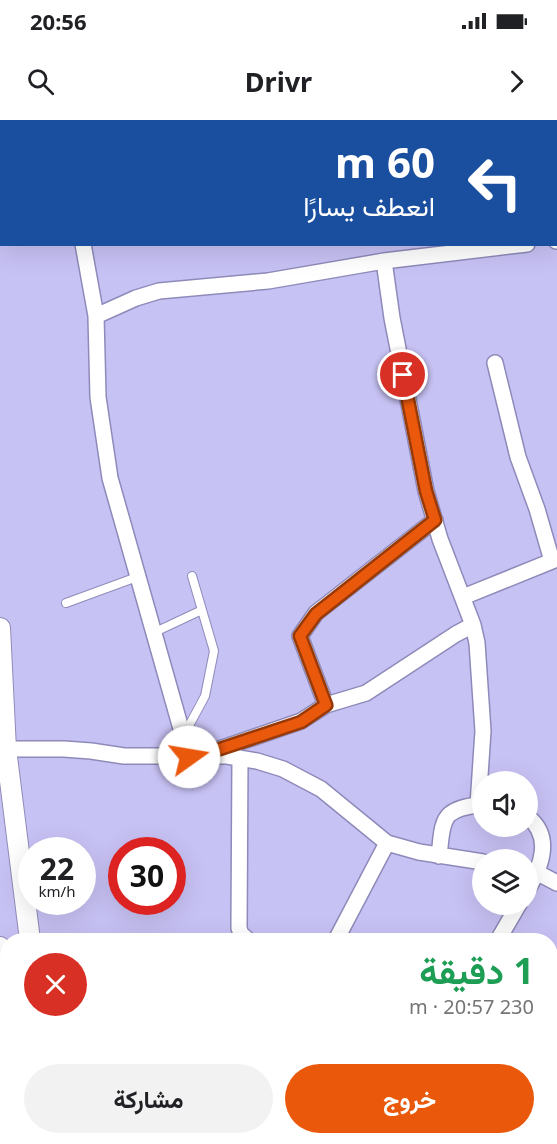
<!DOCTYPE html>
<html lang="ar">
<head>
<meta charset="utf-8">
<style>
	body { margin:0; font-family:"Noto Sans",Vazirmatn,sans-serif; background:#f2f2f2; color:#202124; direction:rtl; height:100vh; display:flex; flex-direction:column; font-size:22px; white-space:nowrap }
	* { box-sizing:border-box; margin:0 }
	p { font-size:20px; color:#757577 }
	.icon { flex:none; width:33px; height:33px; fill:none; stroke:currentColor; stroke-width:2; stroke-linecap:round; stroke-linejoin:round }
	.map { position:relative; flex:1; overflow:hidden; direction:ltr }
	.side { position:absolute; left:0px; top:813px; width:558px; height:212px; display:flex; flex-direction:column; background:#fff; border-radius:24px 24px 0 0; box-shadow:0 6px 24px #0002; direction:rtl }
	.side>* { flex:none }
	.hud { position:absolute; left:0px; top:0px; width:558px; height:126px; box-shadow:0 6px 24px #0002; direction:rtl; background:#1a4fa0; color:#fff; overflow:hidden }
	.controls { position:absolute; left:472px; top:651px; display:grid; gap:12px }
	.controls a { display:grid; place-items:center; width:66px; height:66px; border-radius:50%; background:#fff; box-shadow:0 6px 24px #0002; font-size:30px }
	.speed { position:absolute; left:18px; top:717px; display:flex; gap:12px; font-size:30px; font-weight:700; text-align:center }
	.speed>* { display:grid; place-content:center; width:78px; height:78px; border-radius:50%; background:#fff; box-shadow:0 6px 24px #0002; line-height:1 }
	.speed small { font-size:15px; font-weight:400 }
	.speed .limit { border:9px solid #d22; background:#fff; color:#111 }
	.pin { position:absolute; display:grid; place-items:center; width:51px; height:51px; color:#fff; margin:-26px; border:3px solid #fff; border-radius:50%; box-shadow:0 2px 6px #0007 }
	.me { position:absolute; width:66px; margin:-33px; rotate:77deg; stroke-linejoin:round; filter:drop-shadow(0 0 4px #0008) }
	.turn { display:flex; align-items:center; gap:21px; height:126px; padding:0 24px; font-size:27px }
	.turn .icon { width:78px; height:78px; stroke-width:2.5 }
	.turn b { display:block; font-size:42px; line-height:51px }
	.round { display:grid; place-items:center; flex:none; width:63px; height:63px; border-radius:32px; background:#f2f2f2 }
	.headline { display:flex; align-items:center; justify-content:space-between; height:102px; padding:0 24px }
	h1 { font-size:36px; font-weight:700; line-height:45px; color:#1e9e55 }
	.button { display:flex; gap:12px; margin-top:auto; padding:12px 24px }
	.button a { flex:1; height:69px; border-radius:36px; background:#ea580c; color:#fff; font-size:24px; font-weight:700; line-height:69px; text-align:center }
	.button a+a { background:#f2f2f2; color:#202124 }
	.status { display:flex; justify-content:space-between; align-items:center; height:42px; padding:0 30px; background:#fff; direction:ltr }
	.status svg { height:16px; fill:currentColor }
	header { display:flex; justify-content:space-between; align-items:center; height:78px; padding:0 24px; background:#fff; font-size:27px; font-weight:700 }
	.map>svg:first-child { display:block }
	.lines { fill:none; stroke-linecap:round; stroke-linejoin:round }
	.service-casing { stroke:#8e8ab9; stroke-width:10 }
	.minor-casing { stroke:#8e8ab9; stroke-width:18 }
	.tertiary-casing { stroke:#8e8ab9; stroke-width:22 }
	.primary-casing { stroke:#8e8ab9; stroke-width:27 }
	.service { stroke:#fff; stroke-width:8 }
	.minor { stroke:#fff; stroke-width:15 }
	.tertiary { stroke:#fff; stroke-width:20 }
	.primary { stroke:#fff; stroke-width:24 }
	.route-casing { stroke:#983908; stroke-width:15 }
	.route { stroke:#ea580c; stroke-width:10 }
</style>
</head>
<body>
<div class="status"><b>20:56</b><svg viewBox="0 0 49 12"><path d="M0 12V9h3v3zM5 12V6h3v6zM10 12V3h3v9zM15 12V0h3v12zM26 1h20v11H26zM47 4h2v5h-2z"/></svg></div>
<header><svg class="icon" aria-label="forward" viewBox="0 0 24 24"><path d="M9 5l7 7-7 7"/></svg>Drivr<svg class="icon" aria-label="search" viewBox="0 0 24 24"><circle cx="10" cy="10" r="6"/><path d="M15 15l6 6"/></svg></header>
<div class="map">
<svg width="557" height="1024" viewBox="0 0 557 1024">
	<rect width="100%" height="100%" fill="#c7c2f4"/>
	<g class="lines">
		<g class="service-casing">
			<path id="service" d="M66 483 137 457
				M153 513 202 490
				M184 615 205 576 214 531 192 456"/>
		</g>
		<g class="minor-casing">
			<path id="minor" d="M322 0V2
				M556 121H557
				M83 124 96 196 98 277 110 358 189 637
				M384 141 392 198 426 371 440 419 473 505 477 523 483 611 478 685 483 684
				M96 196 136 178 159 171 268 161 384 141 527 124
				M495 243 518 337 537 389 552 441
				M463 477 557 439
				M326 585 300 516 316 493 435 400
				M0 627 6 629H64L91 631 124 636H227L257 641 283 649 321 669 387 723 419 732 483 742
				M211 632 301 601 326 585 366 573 456 514 473 505
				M240 638 239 808 241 814 248 820
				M528 697C553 717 541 747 528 769
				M439 736C441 724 440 702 450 694 457 688 469 686 478 685
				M530 751 538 753 557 763
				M336 820 387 723
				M498 820 519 784
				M550 1009 557 985
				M128 1024 139 1017
				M546 1024 548 1017"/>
		</g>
		<g class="tertiary-casing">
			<path id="tertiary" d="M0 508 6 629 30 820
				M0 827 8 888
				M23 1017 24 1024
				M55 1017 56 1024"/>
		</g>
		<g class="primary-casing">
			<path id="primary" d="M556 7H557
				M556 39H557
				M0 62H2
				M0 111H2"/>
		</g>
		<use href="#service" class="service"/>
		<use href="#minor" class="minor"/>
		<use href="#tertiary" class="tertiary"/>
		<use href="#primary" class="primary"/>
	</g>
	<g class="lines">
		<g class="route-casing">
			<path id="route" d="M189 637 199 636 301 602 326 585 300 516 316 494 435 400 426 371 403 255"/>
		</g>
		<use href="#route" class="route"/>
	</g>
</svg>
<div class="controls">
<a><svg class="icon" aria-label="sound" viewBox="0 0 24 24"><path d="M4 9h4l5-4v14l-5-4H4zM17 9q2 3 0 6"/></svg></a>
<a><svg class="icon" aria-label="layers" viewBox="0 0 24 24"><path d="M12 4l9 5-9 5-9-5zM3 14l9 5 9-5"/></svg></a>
</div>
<div class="speed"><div>22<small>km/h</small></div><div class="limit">30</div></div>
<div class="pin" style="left:403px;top:255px;background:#d93025"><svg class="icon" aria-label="arrive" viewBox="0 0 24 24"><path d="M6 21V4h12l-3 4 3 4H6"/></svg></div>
<svg class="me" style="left:189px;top:637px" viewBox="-20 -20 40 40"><circle r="19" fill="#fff"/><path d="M0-13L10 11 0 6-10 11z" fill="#ea580c"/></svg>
<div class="hud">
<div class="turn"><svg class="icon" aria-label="left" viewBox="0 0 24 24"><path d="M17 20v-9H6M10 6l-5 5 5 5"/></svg><div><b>60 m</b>انعطف يسارًا</div></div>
</div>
<section class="side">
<div class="headline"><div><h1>1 دقيقة</h1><p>230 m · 20:57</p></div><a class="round" style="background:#d93025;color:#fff"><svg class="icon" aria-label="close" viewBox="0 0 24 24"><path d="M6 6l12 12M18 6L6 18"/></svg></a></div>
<div class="button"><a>خروج</a><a>مشاركة</a></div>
</section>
</div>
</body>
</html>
